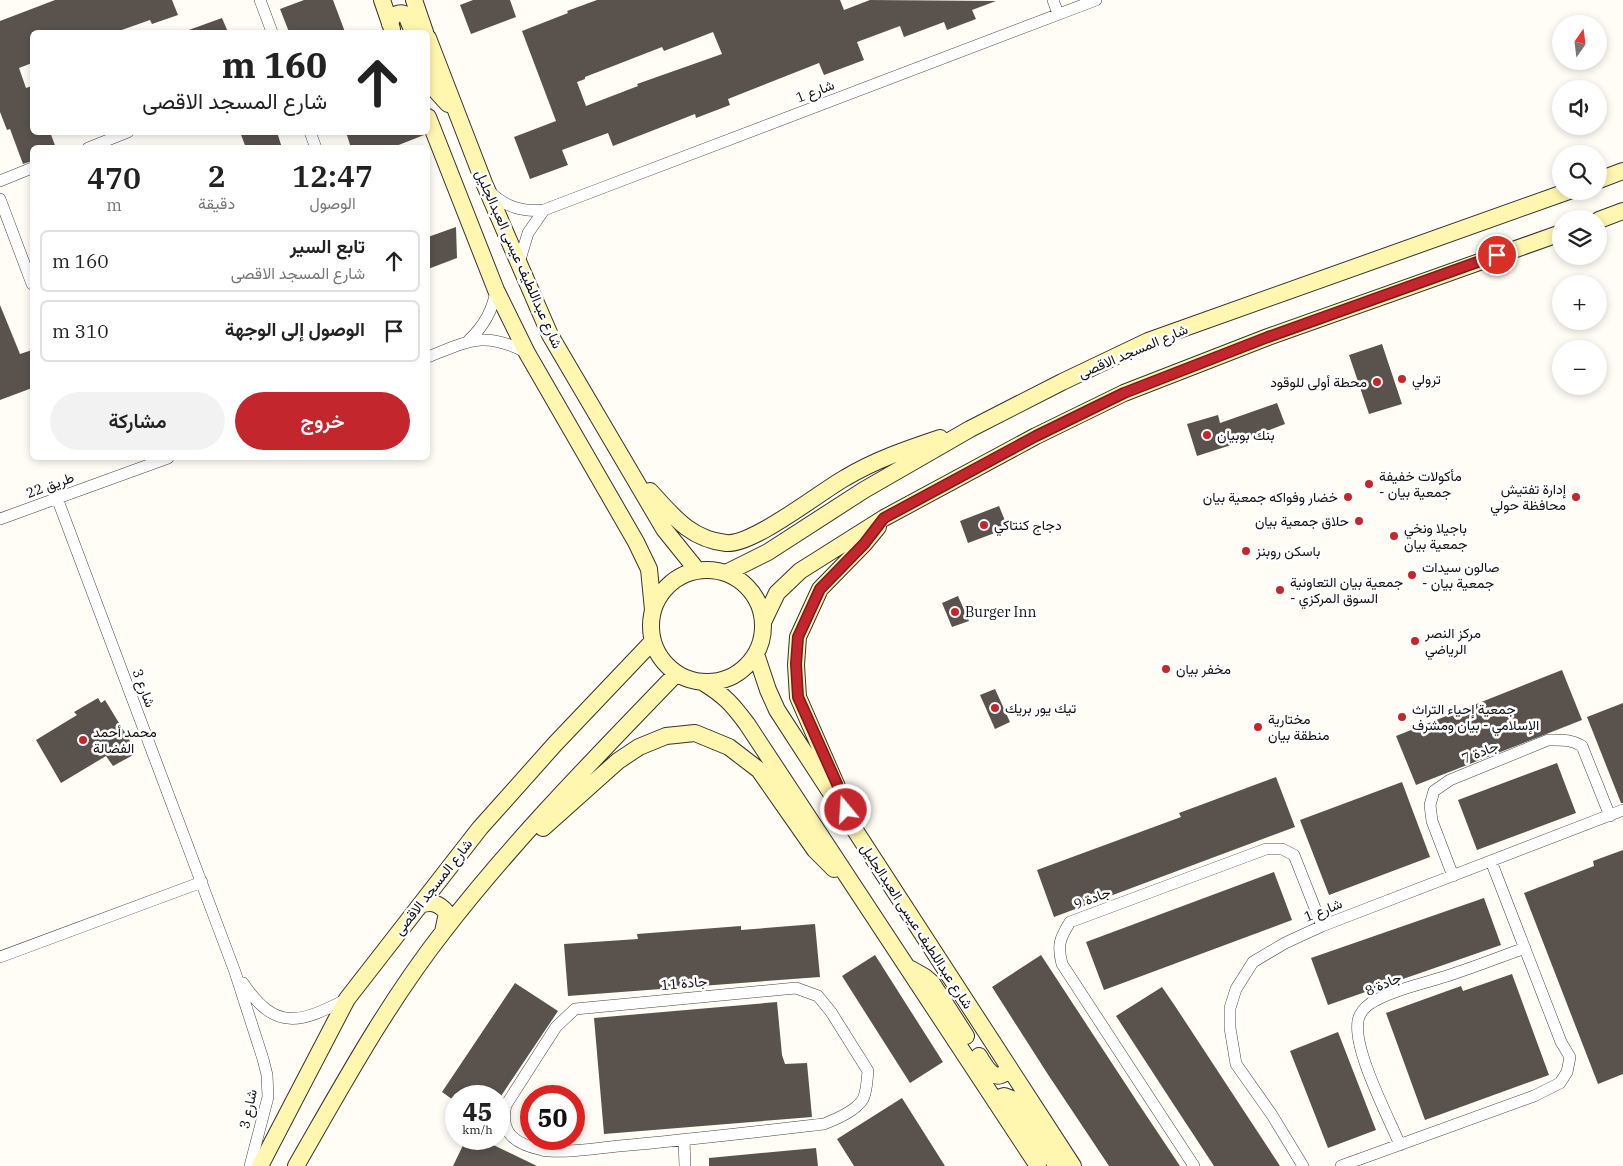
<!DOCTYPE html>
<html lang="ar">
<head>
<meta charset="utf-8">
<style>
	body { margin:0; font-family:"IBM Plex Serif",Vazirmatn,serif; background:#f2f2f2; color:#222; direction:rtl; height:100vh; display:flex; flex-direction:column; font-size:19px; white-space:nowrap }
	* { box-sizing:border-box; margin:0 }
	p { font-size:16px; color:#767676 }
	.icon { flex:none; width:28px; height:28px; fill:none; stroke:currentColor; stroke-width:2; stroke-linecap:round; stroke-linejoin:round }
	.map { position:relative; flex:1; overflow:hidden; direction:ltr }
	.side { position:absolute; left:30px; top:145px; width:400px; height:315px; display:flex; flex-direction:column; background:#fff; border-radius:8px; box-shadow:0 2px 8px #0003; direction:rtl }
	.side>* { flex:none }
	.guide { position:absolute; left:30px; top:30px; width:400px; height:105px; border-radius:8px; box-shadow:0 2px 8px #0003; direction:rtl; background:#fff; color:#222; overflow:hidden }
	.needle { width:32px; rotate:14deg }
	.controls { position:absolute; left:1552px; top:15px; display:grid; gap:10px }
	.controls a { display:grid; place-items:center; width:55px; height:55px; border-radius:50%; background:#fff; box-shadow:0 2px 8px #0003; font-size:25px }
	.speed { position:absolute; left:445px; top:1085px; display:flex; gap:10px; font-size:25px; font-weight:700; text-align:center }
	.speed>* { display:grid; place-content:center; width:65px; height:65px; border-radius:50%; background:#fff; box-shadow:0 2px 8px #0003; line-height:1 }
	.speed small { font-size:12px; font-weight:400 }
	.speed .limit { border:8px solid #d22; background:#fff; color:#111 }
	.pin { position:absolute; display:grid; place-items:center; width:42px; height:42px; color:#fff; margin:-21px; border:2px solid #fff; border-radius:50%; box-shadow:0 1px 5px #0007 }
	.me { position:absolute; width:55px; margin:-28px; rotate:342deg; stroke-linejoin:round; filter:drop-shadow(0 0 4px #0008) }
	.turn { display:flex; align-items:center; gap:18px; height:105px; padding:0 20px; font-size:22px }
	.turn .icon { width:65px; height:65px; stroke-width:2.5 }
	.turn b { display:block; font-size:35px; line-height:42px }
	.eta { display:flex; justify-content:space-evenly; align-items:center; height:85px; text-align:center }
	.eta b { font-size:30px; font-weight:600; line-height:35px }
	.button { display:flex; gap:10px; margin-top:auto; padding:10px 20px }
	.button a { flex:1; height:58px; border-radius:30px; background:#c4262e; color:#fff; font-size:20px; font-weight:600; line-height:58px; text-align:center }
	.button a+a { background:#f2f2f2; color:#222 }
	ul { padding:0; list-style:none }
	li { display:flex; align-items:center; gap:15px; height:62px; margin:0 10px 8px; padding:0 10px; border:2px solid #e0e0e0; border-radius:8px }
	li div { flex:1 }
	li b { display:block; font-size:19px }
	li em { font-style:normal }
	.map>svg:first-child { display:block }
	.building { fill:#5a524d; fill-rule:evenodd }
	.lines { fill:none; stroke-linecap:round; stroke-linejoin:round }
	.street-casing { stroke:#444; stroke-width:12 }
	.secondary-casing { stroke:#333; stroke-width:18 }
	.street { stroke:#fff; stroke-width:11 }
	.secondary { stroke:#fff6b0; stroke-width:16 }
	.route-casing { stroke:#7f191e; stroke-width:12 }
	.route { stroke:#c4262e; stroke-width:9 }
	.poi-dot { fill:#c4262e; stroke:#fff; stroke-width:2 }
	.labels { text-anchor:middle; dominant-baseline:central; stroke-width:5; stroke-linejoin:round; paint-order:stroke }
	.street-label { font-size:14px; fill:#111; stroke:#fff }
	.poi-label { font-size:14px; fill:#111; stroke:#fff; text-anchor:start }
</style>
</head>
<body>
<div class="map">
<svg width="1623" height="1166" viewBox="0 0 1623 1166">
	<rect width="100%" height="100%" fill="#fffdf5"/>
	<path class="building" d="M55 0H172L178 15 152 24 150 20 116 32H32V63L19 68 26 88 32 86V132H50L56 148H32V161L23 164 10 129 7 130 0 112V21Z
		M304 0H333L345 32H289L280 9Z
		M473 0H510L516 17 471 34 460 5Z
		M597 0H840L844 10 870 0 996 1 972 10 976 19 947 30 944 22 904 37 900 26 857 42 864 60 824 75 819 63 728 99 730 105 696 118 695 114 613 146 608 133 562 150 568 165 530 179 514 137 556 121 522 31 568 13 567 11ZM713 32 722 54 637 84 638 86 586 106 577 82 585 79V77L662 47 664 51Z
		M222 18 228 32H187L186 31Z
		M240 132H277L282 148H246Z
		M346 132H423L424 135 391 148H351Z
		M456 227 457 258 428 269V237Z
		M0 305 20 354 32 350V388L0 400Z
		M1382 344 1402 404 1369 414 1349 355Z
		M1277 403 1285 424 1228 446 1197 456 1187 424 1218 415 1220 423Z
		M999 506 1008 528 968 543 960 521Z
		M958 596 969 621 952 627 942 603Z
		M1562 670 1582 720 1416 785 1396 736Z
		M995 689 1010 722 995 729 980 695Z
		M98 698 101 703 105 700 130 741 135 754 113 766 106 756 61 783 36 740 77 715 74 712Z
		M1623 703V803H1621L1587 717Z
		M1557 763 1576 813 1477 850 1458 800Z
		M1276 777 1295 827 1054 917 1037 870 1181 817 1179 813Z
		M1402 782 1430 857 1329 895 1300 820Z
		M1623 850V1074L1598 1084 1524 893 1594 866 1593 861Z
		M1274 872 1292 920 1104 990 1086 942Z
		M1484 898 1501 945 1328 1005 1311 958Z
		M815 924 820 977 568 996 564 944 638 939 637 934 741 926V930Z
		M875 955 943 1062 910 1083 842 976Z
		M1041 955 1138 1103 1180 1166H1109L1047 1073 992 987Z
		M1512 974 1549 1075 1425 1120 1386 1013 1461 986 1463 991Z
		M515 983 558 1011 501 1096H456V1102L442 1092Z
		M1162 987 1175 1006 1280 1166H1214L1172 1102 1116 1016Z
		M777 1002 782 1055 785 1064 807 1063 812 1117 604 1134 594 1018Z
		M1338 1032 1376 1130 1328 1148 1290 1051Z
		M902 1098 945 1166H854L837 1139Z
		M466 1139H481L537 1166H453Z
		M816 1148 818 1166H709V1158Z"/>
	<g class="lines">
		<g class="street-casing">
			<path id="street" d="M260 0 272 32
				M1053 0 1058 14
				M310 132 316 148
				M88 148 128 132
				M0 181 32 168
				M489 191C505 207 522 212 544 210L1096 0
				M0 199 32 284
				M519 263 528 233 544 210
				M469 340C484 326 493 310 496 290
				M428 357C468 341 485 330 527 353
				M57 498 235 972 263 1059 267 1075 268 1097 250 1166
				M0 519 168 458
				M1453 876 1432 821 1430 805 1434 791 1450 780 1548 740C1561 740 1571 739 1582 746L1610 816
				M0 957 202 882
				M243 983C276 1032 300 1023 347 999
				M796 988 818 996 831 1012 868 1071C867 1079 867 1091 863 1099 856 1111 836 1119 824 1124 755 1132 687 1140 619 1146 597 1148 562 1154 542 1150 516 1144 499 1134 506 1105L556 1027 575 1009Z
				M684 1140 685 1166
				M1400 1145C1388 1116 1353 1050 1358 1021 1359 1014 1365 1007 1371 1003 1392 990 1426 983 1450 975 1475 967 1500 957 1525 948
				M1194 1166 1062 964C1057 945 1060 938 1070 922L1266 849H1282L1294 855 1322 926
				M1303 1166 1272 1115 1236 1064 1230 1028V1008L1236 989 1253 962 1285 943 1322 926 1623 810
				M1341 1166 1534 1096 1560 1083 1567 1072 1570 1057 1561 1042 1491 861"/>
		</g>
		<g class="secondary-casing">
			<path id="secondary" d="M382 0 392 29
				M414 0 425 32
				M390 24 393 16C398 13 402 12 406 15L413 32
				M428 38 484 183 550 335 664 529 697 570
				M428 70 437 92 448 104
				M428 117 496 290 527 353 636 542 649 569 653 610
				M1599 180 1623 171
				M1599 220 1623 211
				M650 491C673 516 690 539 726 543 752 546 820 492 845 478 875 460 907 449 940 438
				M651 626a56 56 0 1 1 112 0a56 56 0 1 1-112 0Z
				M726 573 768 552 864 490 970 429 1062 382 1148 341 1569 191
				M764 620 777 593 800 571 884 518 1036 436 1124 393 1268 337 1561 233
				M756 654 768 690 777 710 1073 1166
				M704 683C725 696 732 704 747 724L1038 1166
				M842 798 798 697 796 665 798 637 820 589 864 544 878 527
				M543 828 618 761 639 747 666 736 695 733 729 747 759 770 815 850 834 869
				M420 905C432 901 439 903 447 913L443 932
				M911 969 925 977 932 983 966 1036
				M979 1056C986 1068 996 1086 1009 1068
				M995 1099 1004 1096 1012 1099 1057 1166
				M260 1166 347 999 480 828 555 744 652 642
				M296 1166C342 1086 386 1005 443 932 514 840 596 757 676 674"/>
		</g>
		<use href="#street" class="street"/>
		<use href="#secondary" class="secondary"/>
	</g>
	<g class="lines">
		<g class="route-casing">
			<path id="route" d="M846 810 837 784 798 697 796 664 798 637 820 589 864 544 884 518 1036 436 1124 393 1268 337 1497 255"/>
		</g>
		<use href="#route" class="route"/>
	</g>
	<g class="poi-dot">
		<circle cx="1402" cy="379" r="5"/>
		<circle cx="1377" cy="382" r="5"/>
		<circle cx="1207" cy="435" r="5"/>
		<circle cx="1369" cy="484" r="5"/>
		<circle cx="1348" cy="497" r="5"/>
		<circle cx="1576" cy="497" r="5"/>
		<circle cx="1359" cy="521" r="5"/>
		<circle cx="984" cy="525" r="5"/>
		<circle cx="1394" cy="536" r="5"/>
		<circle cx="1246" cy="551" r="5"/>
		<circle cx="1412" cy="575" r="5"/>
		<circle cx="1280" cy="590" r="5"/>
		<circle cx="955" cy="612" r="5"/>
		<circle cx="1415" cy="641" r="5"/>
		<circle cx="1166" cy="669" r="5"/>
		<circle cx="995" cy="708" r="5"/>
		<circle cx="1402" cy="717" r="5"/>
		<circle cx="1258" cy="727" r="5"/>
		<circle cx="83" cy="740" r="5"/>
	</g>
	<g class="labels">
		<g class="street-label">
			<text transform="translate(815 91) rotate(-21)">شارع 1</text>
			<text transform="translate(519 259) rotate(66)">شارع عبداللطيف عيسى العبدالجليل</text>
			<text transform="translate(1133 351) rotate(-23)">شارع المسجد الاقصى</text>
			<text transform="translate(50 485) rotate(-20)">طريق 22</text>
			<text transform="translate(144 688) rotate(69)">شارع 3</text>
			<text transform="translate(1480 752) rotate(-22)">جادة 7</text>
			<text transform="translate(433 887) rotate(-52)">شارع المسجد الاقصى</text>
			<text transform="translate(1092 898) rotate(-21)">جادة 9</text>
			<text transform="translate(1323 910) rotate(-22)">شارع 1</text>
			<text transform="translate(917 926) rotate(57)">شارع عبداللطيف عيسى العبدالجليل</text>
			<text transform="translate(684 983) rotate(-5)">جادة 11</text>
			<text transform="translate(1383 984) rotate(-24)">جادة 8</text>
			<text transform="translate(248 1109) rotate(-78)">شارع 3</text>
		</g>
		<g class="poi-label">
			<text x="1412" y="379">ترولي</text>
			<text x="1367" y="382" text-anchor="end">محطة أولى للوقود</text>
			<text x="1217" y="435">بنك بوبيان</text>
			<text x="1379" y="476">مأكولات خفيفة<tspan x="1379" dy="16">- جمعية بيان</tspan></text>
			<text x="1566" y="489" text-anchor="end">إدارة تفتيش<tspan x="1566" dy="16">محافظة حولي</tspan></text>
			<text x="1338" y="497" text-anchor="end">خضار وفواكه جمعية بيان</text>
			<text x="1349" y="521" text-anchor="end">حلاق جمعية بيان</text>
			<text x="994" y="525">دجاج كنتاكي</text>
			<text x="1404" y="528">باجيلا ونخي<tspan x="1404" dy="16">جمعية بيان</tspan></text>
			<text x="1256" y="551">باسكن روبنز</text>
			<text x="1422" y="567">صالون سيدات<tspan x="1422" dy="16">- جمعية بيان</tspan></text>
			<text x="1290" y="582">جمعية بيان التعاونية<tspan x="1290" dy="16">- السوق المركزي</tspan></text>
			<text x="965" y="612">Burger Inn</text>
			<text x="1425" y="633">مركز النصر<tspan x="1425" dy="16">الرياضي</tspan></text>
			<text x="1176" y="669">مخفر بيان</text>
			<text x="1005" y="708">تيك يور بريك</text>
			<text x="1412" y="709">جمعية إحياء التراث<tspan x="1412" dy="16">الإسلامي - بيان ومشرف</tspan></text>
			<text x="1268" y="719">مختارية<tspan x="1268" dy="16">منطقة بيان</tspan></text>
			<text x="93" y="732">محمد أحمد<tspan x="93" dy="16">الفضالة</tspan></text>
		</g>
	</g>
</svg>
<div class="controls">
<a><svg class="needle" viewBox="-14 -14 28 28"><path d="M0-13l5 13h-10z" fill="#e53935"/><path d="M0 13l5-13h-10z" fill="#767676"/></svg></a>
<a><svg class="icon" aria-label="sound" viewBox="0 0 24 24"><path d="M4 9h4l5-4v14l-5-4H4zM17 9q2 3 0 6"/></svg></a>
<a><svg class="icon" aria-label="search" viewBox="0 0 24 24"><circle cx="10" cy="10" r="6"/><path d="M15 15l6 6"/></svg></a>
<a><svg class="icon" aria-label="layers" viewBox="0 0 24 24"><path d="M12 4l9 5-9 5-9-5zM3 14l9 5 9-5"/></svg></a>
<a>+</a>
<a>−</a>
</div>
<div class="speed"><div>45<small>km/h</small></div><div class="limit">50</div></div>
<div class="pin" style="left:1497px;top:255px;background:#d93025"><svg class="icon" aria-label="arrive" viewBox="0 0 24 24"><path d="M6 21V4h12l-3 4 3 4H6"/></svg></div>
<svg class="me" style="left:846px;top:810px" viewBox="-20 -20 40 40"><circle r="17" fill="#c4262e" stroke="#fff" stroke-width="3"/><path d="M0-11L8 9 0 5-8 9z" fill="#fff"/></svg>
<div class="guide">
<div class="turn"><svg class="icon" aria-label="ahead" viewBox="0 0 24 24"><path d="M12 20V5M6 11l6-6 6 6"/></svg><div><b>160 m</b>شارع المسجد الاقصى</div></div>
</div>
<section class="side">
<div class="eta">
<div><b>12:47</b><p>الوصول</p></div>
<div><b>2</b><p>دقيقة</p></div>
<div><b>470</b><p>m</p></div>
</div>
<ul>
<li><svg class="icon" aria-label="ahead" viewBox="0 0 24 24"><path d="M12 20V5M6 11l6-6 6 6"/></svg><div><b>تابع السير</b><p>شارع المسجد الاقصى</p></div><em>160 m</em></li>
<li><svg class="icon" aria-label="arrive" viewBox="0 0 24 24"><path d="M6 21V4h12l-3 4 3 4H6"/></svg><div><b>الوصول إلى الوجهة</b></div><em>310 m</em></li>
</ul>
<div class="button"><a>خروج</a><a>مشاركة</a></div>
</section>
</div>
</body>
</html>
